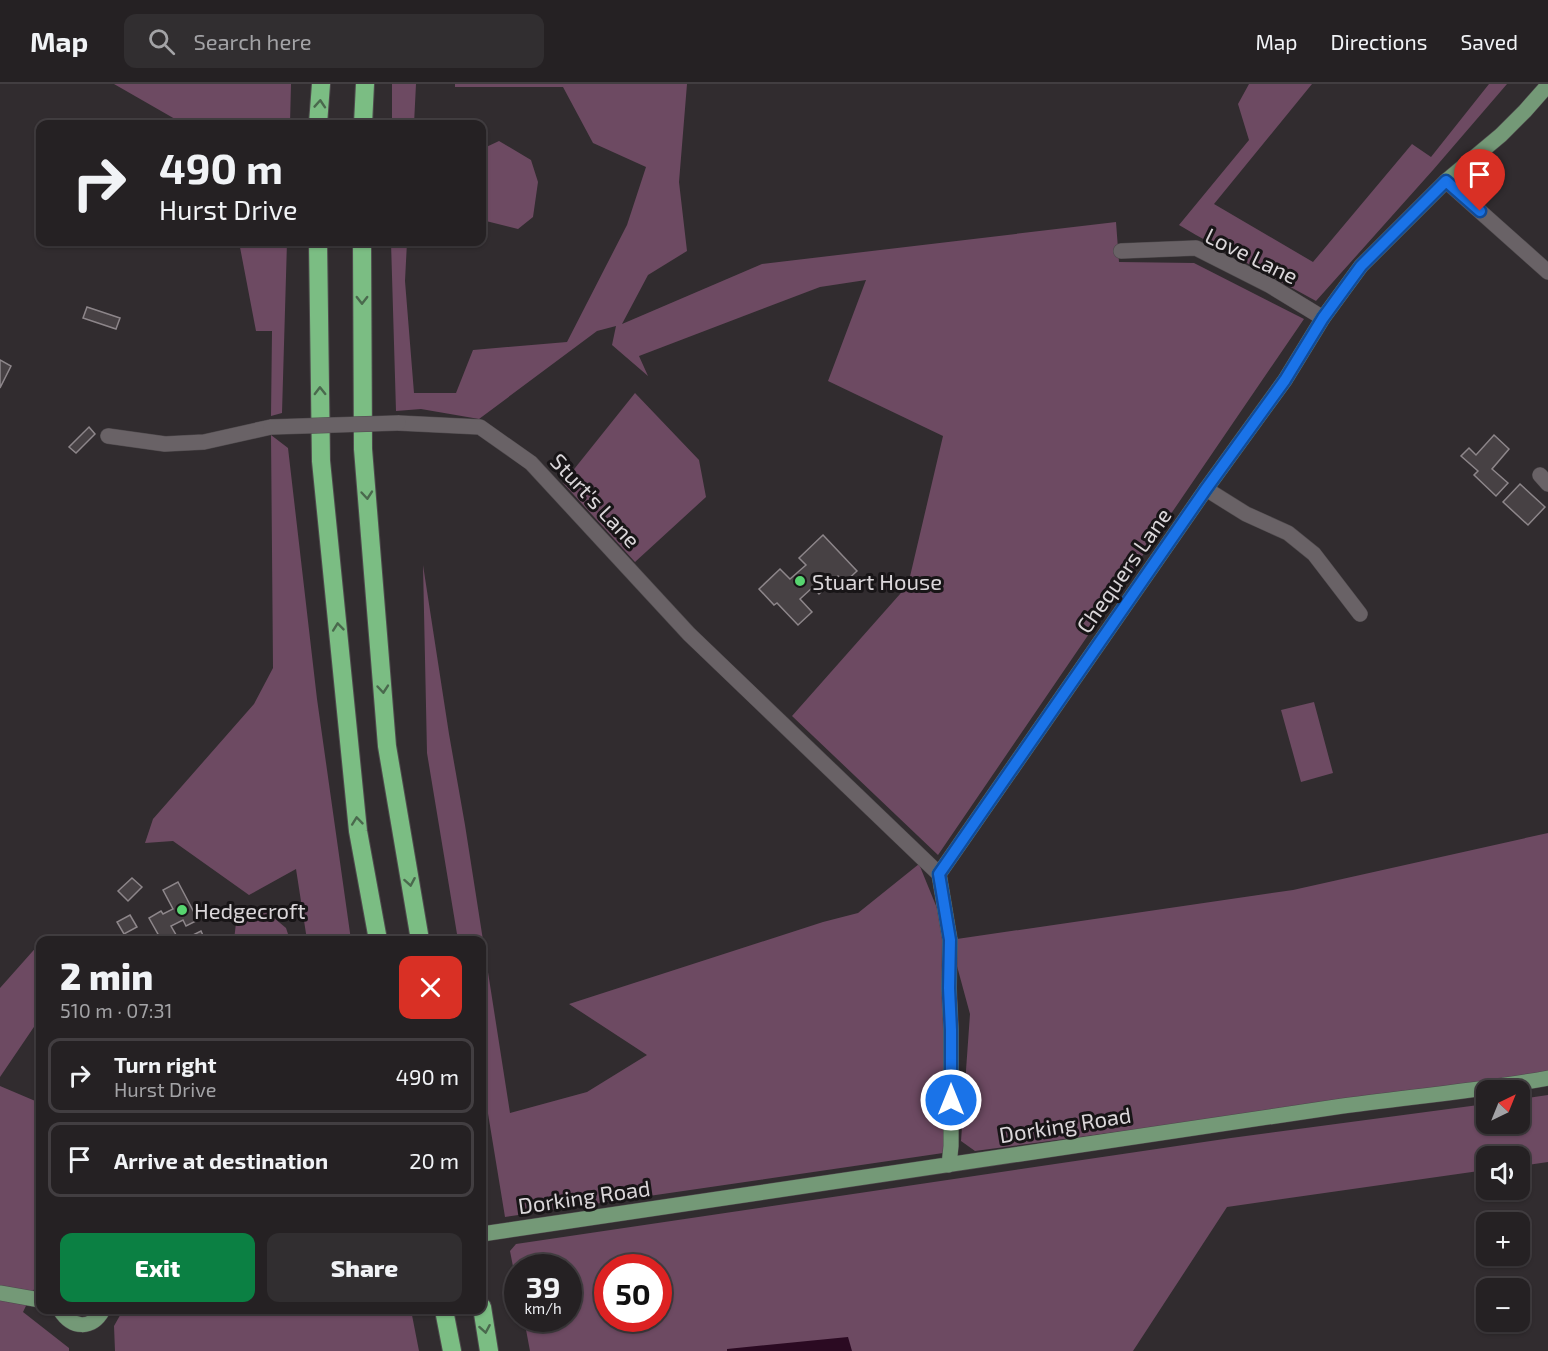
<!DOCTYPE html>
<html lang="en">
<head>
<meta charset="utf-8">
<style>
	body { margin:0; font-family:"Exo 2",sans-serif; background:#312e30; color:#f1f3f6; height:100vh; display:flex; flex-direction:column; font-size:22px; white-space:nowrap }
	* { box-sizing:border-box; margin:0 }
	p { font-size:20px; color:#a3a3a6 }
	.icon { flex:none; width:33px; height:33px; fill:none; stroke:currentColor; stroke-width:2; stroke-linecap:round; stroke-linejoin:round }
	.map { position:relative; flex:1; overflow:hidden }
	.drawer { position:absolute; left:36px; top:852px; width:450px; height:378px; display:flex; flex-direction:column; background:#252123; border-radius:12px; box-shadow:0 2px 4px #0004,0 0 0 2px #423e41 }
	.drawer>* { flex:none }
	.top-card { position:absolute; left:36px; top:36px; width:450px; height:126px; border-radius:12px; box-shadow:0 2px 4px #0004,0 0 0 2px #423e41; background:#252123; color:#f1f3f6; overflow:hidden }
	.needle { width:39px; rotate:43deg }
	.controls { position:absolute; left:1476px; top:996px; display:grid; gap:12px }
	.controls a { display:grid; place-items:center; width:54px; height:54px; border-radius:12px; background:#252123; box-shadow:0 2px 4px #0004,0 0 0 2px #423e41; font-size:30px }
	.speed { position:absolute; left:504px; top:1170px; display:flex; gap:12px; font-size:30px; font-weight:700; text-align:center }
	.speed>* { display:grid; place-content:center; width:78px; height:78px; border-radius:50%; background:#252123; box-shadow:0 2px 4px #0004,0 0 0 2px #423e41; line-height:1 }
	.speed small { font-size:15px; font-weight:400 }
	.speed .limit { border:9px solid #d22; background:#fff; color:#111 }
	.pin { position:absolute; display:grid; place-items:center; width:51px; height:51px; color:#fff; margin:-62px -26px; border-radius:50% 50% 50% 0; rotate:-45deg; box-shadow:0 0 6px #0007 }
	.pin .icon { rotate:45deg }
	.me { position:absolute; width:66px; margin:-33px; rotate:0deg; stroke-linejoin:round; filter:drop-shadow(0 0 4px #0008) }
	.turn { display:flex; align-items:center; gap:21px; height:126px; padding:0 24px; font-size:27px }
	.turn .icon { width:78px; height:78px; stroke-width:2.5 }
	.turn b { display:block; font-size:42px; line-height:51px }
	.round { display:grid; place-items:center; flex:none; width:63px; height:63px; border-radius:12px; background:#312e30 }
	.summary { display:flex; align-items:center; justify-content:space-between; height:102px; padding:0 24px }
	h1 { font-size:36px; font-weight:800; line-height:45px }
	.cta { display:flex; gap:12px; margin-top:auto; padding:12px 24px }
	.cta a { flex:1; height:69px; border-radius:12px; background:#0b8043; color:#fff; font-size:24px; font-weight:800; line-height:69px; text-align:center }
	.cta a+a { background:#312e30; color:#f1f3f6 }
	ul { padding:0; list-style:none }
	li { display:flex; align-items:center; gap:18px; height:75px; margin:0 12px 9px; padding:0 12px; border:3px solid #423e41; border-radius:12px }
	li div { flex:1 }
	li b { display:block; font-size:22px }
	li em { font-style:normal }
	header { display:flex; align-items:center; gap:36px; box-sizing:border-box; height:84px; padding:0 30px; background:#252123; border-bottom:2px solid #423e41 }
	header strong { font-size:28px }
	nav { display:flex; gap:33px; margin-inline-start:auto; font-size:21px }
	.search { width:420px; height:54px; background:#312e30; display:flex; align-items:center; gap:15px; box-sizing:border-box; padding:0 21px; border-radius:12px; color:#a3a3a6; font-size:22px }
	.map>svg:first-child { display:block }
	.green { fill:#6d4a62; fill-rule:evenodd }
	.water { fill:#2b0a22 }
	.building { fill:#474144; stroke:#8d868a; stroke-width:1.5 }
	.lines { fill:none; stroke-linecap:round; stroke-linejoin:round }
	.minor-casing { stroke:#4f4a4d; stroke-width:16 }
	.major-casing { stroke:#4f4a4d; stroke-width:16 }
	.highway-casing { stroke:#4f4a4d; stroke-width:20 }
	.minor { stroke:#696266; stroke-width:15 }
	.major { stroke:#749977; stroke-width:15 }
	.highway { stroke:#7bbd83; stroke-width:18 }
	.minor-bridge-casing { stroke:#4f4a4d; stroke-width:16; stroke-linecap:butt }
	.minor-bridge { stroke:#696266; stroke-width:15 }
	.oneway { stroke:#4a694d }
	.route-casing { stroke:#114b97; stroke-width:15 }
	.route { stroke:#1a73e8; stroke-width:10 }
	.poi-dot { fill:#57d570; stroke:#181517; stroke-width:2 }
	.labels { text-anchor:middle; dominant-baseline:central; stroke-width:6; stroke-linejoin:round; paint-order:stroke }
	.street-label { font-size:22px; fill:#dad6d9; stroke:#181517 }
	.poi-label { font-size:22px; fill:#dad6d9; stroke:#181517; text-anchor:start }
</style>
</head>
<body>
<header>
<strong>Map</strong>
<div class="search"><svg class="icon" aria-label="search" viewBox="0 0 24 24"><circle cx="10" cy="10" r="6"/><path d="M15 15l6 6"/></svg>Search here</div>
<nav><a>Map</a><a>Directions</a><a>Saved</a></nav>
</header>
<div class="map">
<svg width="1548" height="1267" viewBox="0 0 1548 1267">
	<rect width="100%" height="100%" fill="#312c2f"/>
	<path class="green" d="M114 0H291L290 40H178L175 35Z
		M392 0H416L414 40H392Z
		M455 0H687L679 98 687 167 648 191 622 240 762 180 1116 138 1119 178 1194 179 1304 235 938 771 792 632 908 501 943 352 828 297 866 196 820 203 639 272 648 292 612 261 616 242 597 247 479 335 421 325 396 327 391 158H407L405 197 414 309H456L473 266 567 258 627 141 646 83 593 59 563 3H455Z
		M1249 0H1312L1214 120 1313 178 1412 60 1431 73 1489 0H1507L1433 86 1316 217 1196 151 1179 141 1249 56 1238 20Z
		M499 57 531 76 538 98 533 133 518 145 482 136V65Z
		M239 158H287L282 329 271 332 272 247H256Z
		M635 309 699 376 706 413 635 478 563 399Z
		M271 351 288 364 317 615 351 856H307L296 785 249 811 173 757 145 759 153 735 254 620 273 584Z
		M423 481 449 650 465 741 510 1029 587 1008 647 971 569 920 823 838 858 829 919 780 950 856 1293 806 1548 749V988L1243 1031 975 1067 961 1057 970 930 951 860 950 1068 505 1133 482 993V856H458L427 669Z
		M1314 618 1333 689 1301 698 1281 626Z
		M267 828 286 844 290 856H234L236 839Z
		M40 859V934L0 993V904Z
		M0 1002 40 1019V1193L23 1228 69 1264V1267H0Z
		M1548 1011V1078L1520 1082V1072H1486V1086L1227 1123 1133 1267H530L524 1235 568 1234V1184H518L517 1203 510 1167 516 1160 1231 1054 1486 1020V1040H1520V1015ZM608 1184H658V1234H608Z
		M123 1226H342L346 1231 355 1227V1226H411L419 1267H115L114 1242Z"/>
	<path class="water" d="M848 1253 852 1267H727V1265Z"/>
	<path class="building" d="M87 223 120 234 116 245 83 234Z
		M0 276 11 282 0 304Z
		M89 343 95 350 76 369 69 363Z
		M1494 351 1509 365 1492 385 1508 399 1496 412 1474 391 1478 387 1461 372 1469 364 1476 371Z
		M1520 400 1545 423 1528 441 1503 418Z
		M823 451 857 487 844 499 838 492 819 510 813 503 800 515 812 528 798 541 777 519 774 521 759 505 780 485 790 495 806 481 799 474Z
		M132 794 142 803 128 817 118 807Z
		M178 798 198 836 186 842 183 836 171 842 179 856H150L159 852 149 834 161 827 163 830 173 825 163 806Z
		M130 831 137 843 124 850 117 838Z
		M201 847 205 856H183Z"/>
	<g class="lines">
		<g class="minor-casing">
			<path id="minor" d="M1446 97 1548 188
				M1121 167 1196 164 1269 201 1323 234
				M398 339 480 343 531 379 689 550 939 790
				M108 352 165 360 204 358 271 343
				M1540 391 1548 400
				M1206 405 1246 430 1288 449 1314 470 1360 530"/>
		</g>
		<g class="major-casing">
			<path id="major" d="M949 1081 951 1062V946L949 904 950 856 939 790 1206 405 1285 296 1323 234 1361 182 1446 97 1501 51 1525 27 1548 1
				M482 1150 1336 1023C1407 1013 1478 1007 1548 994
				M0 1209 40 1216
				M60 1226C72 1245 92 1246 103 1226"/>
		</g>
		<g class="highway-casing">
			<path id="highway" d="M318 40 321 0
				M363 40 365 0
				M318 158 321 377 358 747 378 856
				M362 158 363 365 387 662 420 856
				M482 1223 489 1267
				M444 1226 452 1267"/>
		</g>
		<use href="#minor" class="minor"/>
		<use href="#major" class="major"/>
		<use href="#highway" class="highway"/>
		<g class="minor-bridge-casing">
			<path id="minor-bridge" d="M271 343 398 339"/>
		</g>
		<use href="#minor-bridge" class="minor-bridge"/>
	</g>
	<defs><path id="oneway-chevron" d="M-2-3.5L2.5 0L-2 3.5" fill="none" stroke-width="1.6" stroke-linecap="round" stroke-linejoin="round" transform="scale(1.5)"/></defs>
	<g class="oneway">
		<use href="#oneway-chevron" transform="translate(320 20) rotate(-86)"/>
		<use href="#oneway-chevron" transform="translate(362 216) rotate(90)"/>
		<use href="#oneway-chevron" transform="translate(320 307) rotate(-91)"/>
		<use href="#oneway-chevron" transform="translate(367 411) rotate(85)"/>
		<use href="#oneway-chevron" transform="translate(338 543) rotate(-96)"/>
		<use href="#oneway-chevron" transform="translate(383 605) rotate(85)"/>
		<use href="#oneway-chevron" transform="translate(357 737) rotate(-96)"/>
		<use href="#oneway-chevron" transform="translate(410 798) rotate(80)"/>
		<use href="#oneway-chevron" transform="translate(485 1245) rotate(80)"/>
	</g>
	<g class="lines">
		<g class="route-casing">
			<path id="route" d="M951 1016V946L949 904 950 856 939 790 1206 405 1285 296 1323 234 1361 182 1446 97 1480 127"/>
		</g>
		<use href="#route" class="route"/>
	</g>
	<g class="poi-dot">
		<circle cx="800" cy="497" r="6"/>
		<circle cx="182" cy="826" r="6"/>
	</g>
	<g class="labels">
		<g class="street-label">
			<text transform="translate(1252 171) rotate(26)">Love Lane</text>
			<text transform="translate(596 416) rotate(47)">Sturt's Lane</text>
			<text transform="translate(1123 486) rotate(-55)">Chequers Lane</text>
			<text transform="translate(1065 1040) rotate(-9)">Dorking Road</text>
			<text transform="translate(584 1112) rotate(-8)">Dorking Road</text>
		</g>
		<g class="poi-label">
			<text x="812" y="497">Stuart House</text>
			<text x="194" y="826">Hedgecroft</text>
		</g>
	</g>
</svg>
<div class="controls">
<a><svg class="needle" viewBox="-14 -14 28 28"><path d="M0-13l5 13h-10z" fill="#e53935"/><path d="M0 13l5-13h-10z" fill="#a3a3a6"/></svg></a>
<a><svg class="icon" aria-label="sound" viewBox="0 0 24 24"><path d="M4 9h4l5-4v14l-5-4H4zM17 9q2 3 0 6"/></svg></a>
<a>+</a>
<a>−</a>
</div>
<div class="speed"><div>39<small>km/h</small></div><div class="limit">50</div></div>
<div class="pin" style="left:1480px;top:127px;background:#d93025"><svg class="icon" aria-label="arrive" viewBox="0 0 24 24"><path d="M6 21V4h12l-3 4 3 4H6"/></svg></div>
<svg class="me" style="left:951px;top:1016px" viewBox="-20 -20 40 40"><circle r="17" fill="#1a73e8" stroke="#fff" stroke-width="3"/><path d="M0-11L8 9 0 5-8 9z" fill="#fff"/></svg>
<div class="top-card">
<div class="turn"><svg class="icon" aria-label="right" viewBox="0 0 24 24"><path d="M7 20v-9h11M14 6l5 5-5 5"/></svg><div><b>490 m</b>Hurst Drive</div></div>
</div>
<section class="drawer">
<div class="summary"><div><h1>2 min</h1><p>510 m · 07:31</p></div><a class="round" style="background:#d93025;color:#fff"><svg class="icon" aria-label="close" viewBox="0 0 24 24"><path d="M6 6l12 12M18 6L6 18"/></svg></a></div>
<ul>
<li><svg class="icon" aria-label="right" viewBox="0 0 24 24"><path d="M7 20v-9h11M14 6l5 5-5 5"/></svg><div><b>Turn right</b><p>Hurst Drive</p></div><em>490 m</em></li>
<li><svg class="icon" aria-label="arrive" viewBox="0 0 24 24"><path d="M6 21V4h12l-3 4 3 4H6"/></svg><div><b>Arrive at destination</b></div><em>20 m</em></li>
</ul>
<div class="cta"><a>Exit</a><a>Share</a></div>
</section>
</div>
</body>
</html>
